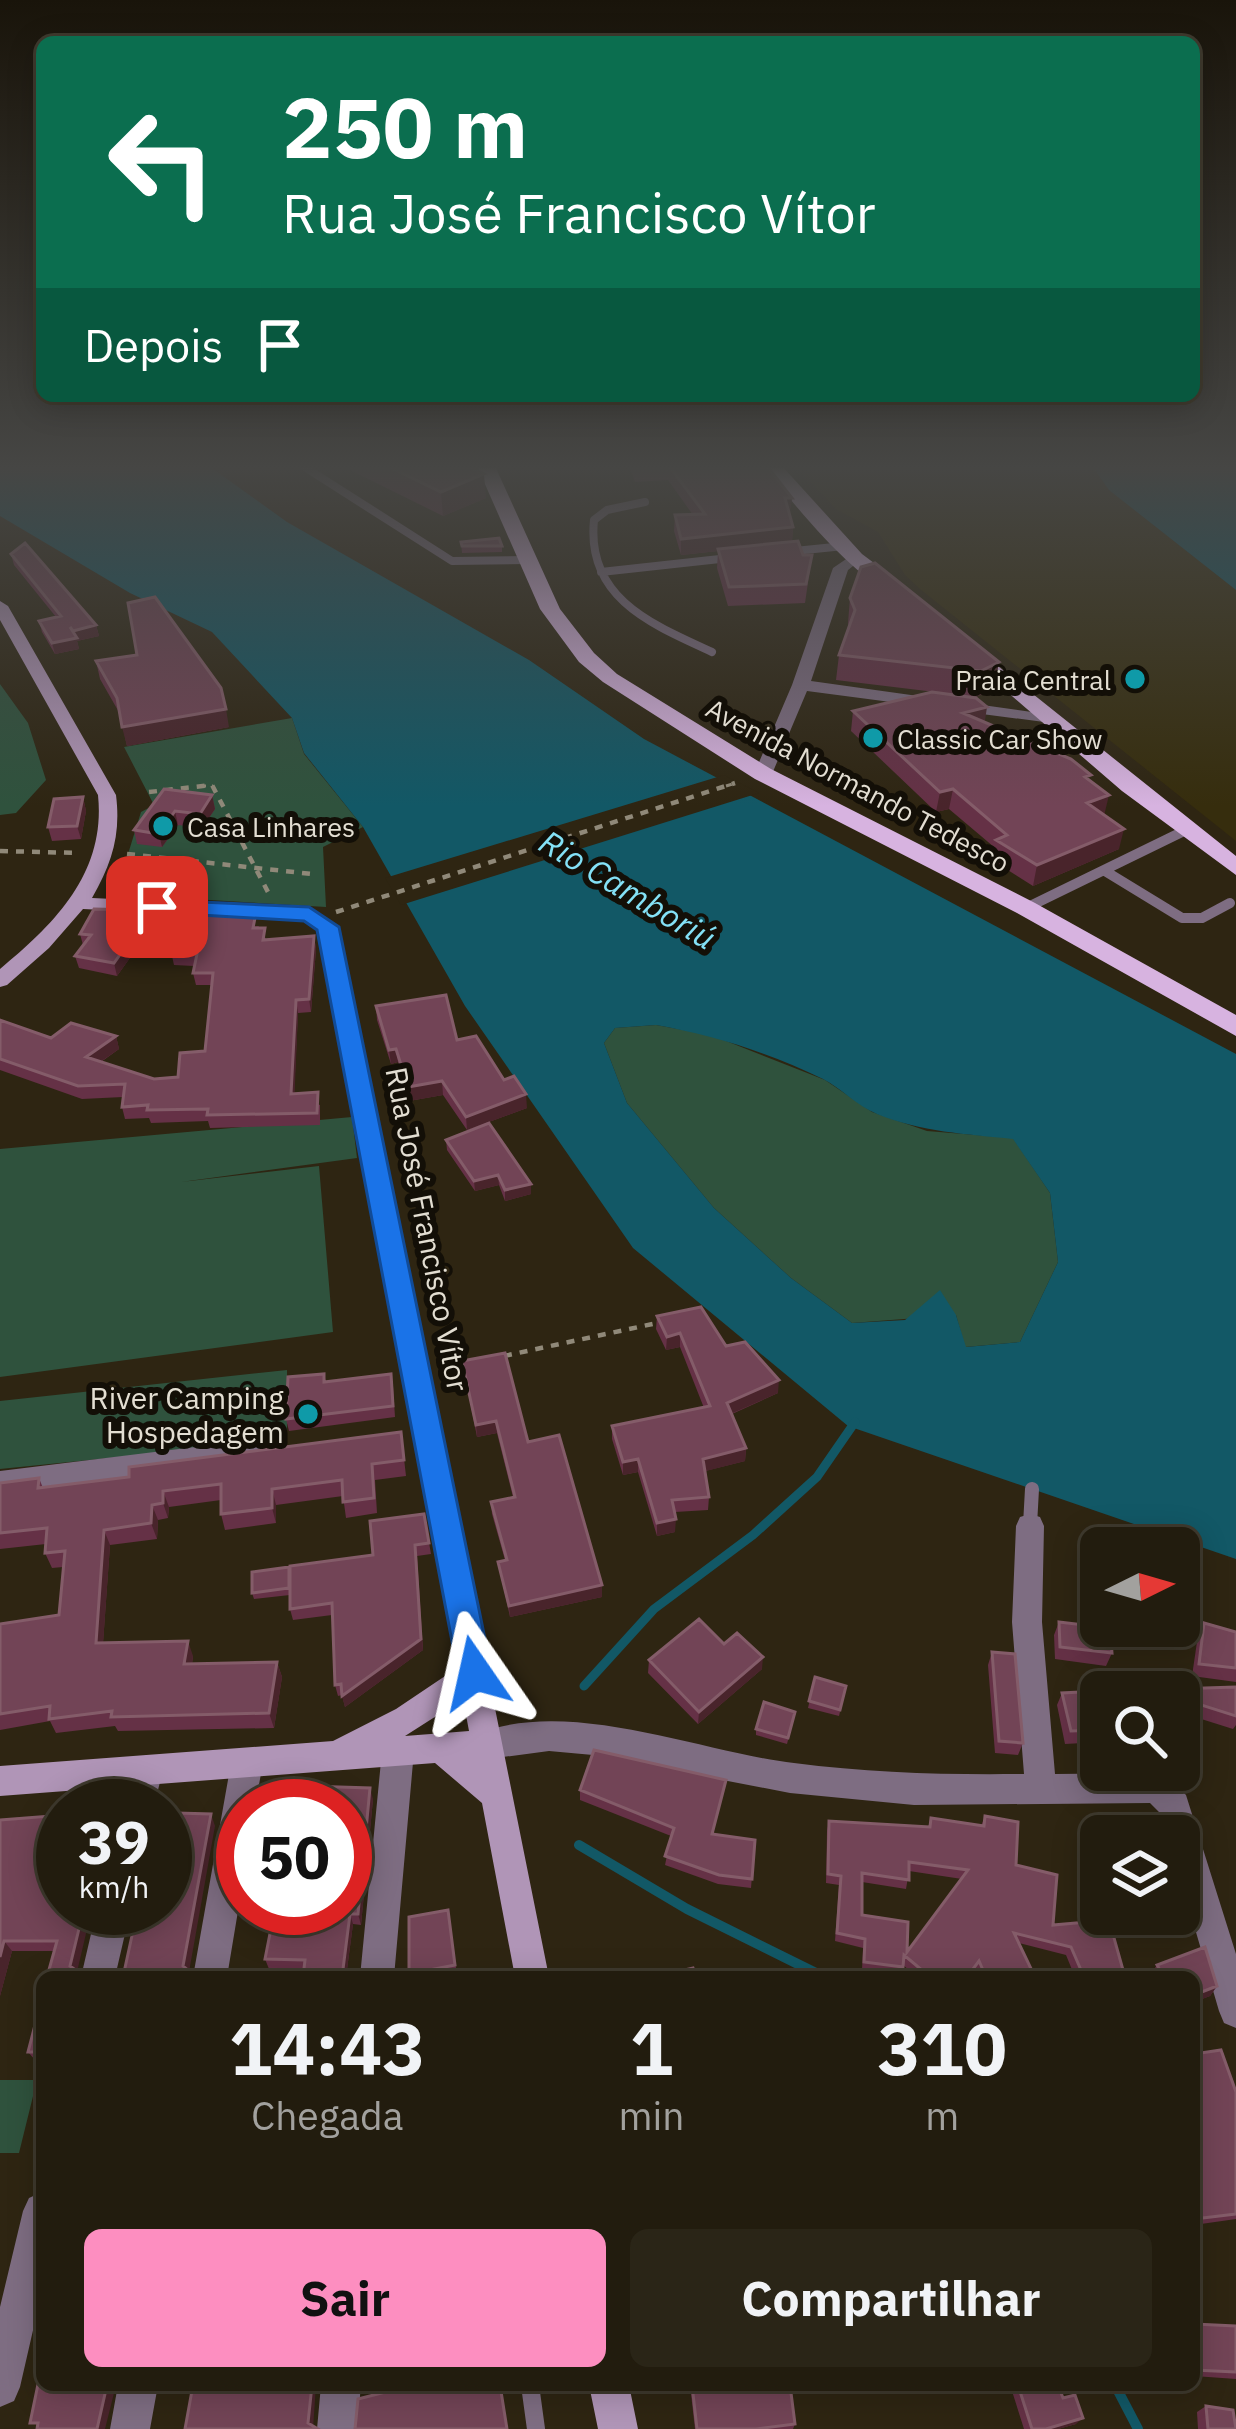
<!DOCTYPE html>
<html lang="pt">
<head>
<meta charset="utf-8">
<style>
	body { margin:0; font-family:"IBM Plex Sans",sans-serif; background:#2a2517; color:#f1f3f6; height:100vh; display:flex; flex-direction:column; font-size:45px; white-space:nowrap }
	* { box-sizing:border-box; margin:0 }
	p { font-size:39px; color:#a2a19e }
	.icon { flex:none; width:66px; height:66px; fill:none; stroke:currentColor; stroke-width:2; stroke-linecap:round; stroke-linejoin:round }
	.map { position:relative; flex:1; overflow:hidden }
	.sheet { position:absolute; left:36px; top:1971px; width:1164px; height:420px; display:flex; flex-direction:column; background:#221c0e; border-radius:18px; box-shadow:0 6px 30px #0003,0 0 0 3px #3f3a2e }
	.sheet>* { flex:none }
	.banner { position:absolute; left:36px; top:36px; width:1164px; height:366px; border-radius:18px; box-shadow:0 6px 30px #0003,0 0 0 3px #3f3a2e; background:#0b6e4f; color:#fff; overflow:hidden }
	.needle { width:78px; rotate:85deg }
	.tools { position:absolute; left:1080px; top:1527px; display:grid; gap:24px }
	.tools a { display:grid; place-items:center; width:120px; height:120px; border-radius:18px; background:#221c0e; box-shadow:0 6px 30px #0003,0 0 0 3px #3f3a2e; font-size:60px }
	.speed { position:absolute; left:36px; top:1779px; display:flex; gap:24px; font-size:60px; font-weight:700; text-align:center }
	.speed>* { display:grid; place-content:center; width:156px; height:156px; border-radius:50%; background:#221c0e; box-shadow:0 6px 30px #0003,0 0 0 3px #3f3a2e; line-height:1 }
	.speed small { font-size:30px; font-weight:400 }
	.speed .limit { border:18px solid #d22; background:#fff; color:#111 }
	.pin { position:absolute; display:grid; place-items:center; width:102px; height:102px; color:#fff; margin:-51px; border-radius:24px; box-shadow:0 6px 18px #0006 }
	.me { position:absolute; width:132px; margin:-66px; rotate:349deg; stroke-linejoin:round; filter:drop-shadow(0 0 9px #0008) }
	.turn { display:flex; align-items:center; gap:42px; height:252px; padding:0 48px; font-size:54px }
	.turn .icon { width:156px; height:156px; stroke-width:2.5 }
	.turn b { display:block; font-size:84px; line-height:102px }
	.then { display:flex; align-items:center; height:114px; padding:0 48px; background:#0003; gap:24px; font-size:45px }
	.eta { display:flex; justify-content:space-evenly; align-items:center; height:204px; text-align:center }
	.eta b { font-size:72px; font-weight:700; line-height:84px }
	.button { display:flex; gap:24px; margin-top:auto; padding:24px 48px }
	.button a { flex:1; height:138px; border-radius:18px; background:#fd8ec0; color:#111; font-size:48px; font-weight:700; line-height:138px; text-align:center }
	.button a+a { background:#2a2517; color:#f1f3f6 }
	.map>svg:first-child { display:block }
	.green { fill:#2f523d }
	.sand { fill:#362d0d }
	.water { fill:#125866; fill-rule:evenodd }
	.pier { fill:#2e2512 }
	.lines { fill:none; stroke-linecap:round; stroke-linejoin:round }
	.stream-far1 { stroke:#125866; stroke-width:9 }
	.stream { stroke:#125866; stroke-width:10 }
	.path-far1 { stroke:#908979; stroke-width:3; stroke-dasharray:6 6; stroke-linecap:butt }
	.path { stroke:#908979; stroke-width:4.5; stroke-dasharray:8 8; stroke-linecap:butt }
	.lane-far3 { stroke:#7e6d82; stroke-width:8 }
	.lane-far2 { stroke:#7e6d82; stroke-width:10 }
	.lane-far1 { stroke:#7e6d82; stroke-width:14 }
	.lane { stroke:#7e6d82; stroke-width:18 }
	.street { fill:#7e6d82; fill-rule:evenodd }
	.secondary { fill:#b095b7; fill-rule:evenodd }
	.primary { fill:#d7b3e0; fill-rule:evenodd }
	.wall { fill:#653146; fill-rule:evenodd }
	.shaded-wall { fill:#49242b }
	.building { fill:#724456; stroke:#845c69; stroke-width:3; fill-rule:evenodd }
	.route { fill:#1a73e8; stroke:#114b97; stroke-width:3 }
	.culture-dot { fill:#0f9aa8; stroke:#130f07; stroke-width:4.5 }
	.labels { text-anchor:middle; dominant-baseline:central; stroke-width:12; stroke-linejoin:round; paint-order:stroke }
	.far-poi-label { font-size:27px; fill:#e3ded2; stroke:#130f07; text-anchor:start }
	.far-street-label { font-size:27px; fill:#e3ded2; stroke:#130f07 }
	.street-label { font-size:30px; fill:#e3ded2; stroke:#130f07 }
	.poi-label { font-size:30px; fill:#e3ded2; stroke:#130f07; text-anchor:end }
	.water-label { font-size:33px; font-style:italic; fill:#84e1f6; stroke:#130f07 }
</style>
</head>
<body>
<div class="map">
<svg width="1236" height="2429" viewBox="0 0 1236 2429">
	<rect width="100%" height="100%" fill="#2e2512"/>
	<path class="green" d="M0 684 28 723 46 780 16 813 0 815Z
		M292 718 304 754 363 827 323 847 326 907 108 894 128 854 141 812 154 805 124 747Z
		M656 1025 711 1035 825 1080 872 1112 927 1131 1013 1138 1050 1193 1058 1262 1020 1342 965 1347 956 1315 852 1323 791 1278 714 1208 627 1103 604 1043 615 1028Z
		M352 1117 357 1158 181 1182 319 1166 333 1332 0 1377V1149Z
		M287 1370V1440L0 1469V1401Z
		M0 2080H37L19 2153H0Z"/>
	<path class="sand" d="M795 466H1092L1109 490 1236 590V841L920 589 905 575 878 532 836 509Z"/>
	<path class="water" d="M0 466H209L287 522 529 660 644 739 1236 1054V1559L848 1426 633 1248 465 1006 363 827 304 753 292 718 212 632 130 593 0 516ZM656 1025C713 1035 770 1053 823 1079 842 1089 857 1106 877 1114 921 1132 966 1134 1013 1139L1050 1193 1058 1262 1020 1342 966 1347 956 1315 940 1290 905 1320 852 1323 791 1278 714 1208 627 1103 604 1043 615 1028Z
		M1092 466H1236V590L1109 490Z"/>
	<path class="pier" d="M724 775 759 793 401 905 385 878Z"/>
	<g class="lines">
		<path class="stream-far1" d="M584 1686 654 1609 753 1535 817 1477 855 1422"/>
		<path class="stream" d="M579 1845 687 1909 824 1977
			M1115 2385 1138 2429"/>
		<path class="path-far1" d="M200 786H213
			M726 786 736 783"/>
		<path class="path" d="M149 792 212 785 269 894
			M0 851 80 853
			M127 854 312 874
			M336 912 735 783
			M504 1356 657 1323
			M440 1370 464 1365"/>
		<path class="lane-far3" d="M303 466 452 561 527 560
			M645 502 607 510 594 520C586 598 651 624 712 652
			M785 552 844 546
			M601 572 729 558"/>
		<path class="lane-far2" d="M1105 871 1182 918H1202L1230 903
			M1026 908 1186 830"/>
		<path class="lane-far1" d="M1030 1525 1032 1489"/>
		<path class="lane" d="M530 2385 536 2429"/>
		<path class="street" d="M855 553 863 558 848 570 811 681 1053 715 1059 716V724L807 691 772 774 763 779 757 778 754 774 792 685 833 568Z
			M252 1440 262 1443 266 1451 262 1459 252 1462 0 1495V1471Z
			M1030 1514 1040 1517 1044 1526 1042 1622 1055 1774 1157 1773 1168 1777 1186 1795 1236 1954V2028L1224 2023 1219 2011 1179 1874V1836H1168L1162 1815 1150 1803 914 1805 790 1793 593 1755 549 1751 488 1759 477 1754 473 1744 477 1734C570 1697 699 1752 794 1763 871 1773 947 1775 1024 1774L1012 1622 1016 1526 1020 1517Z
			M398 1736 409 1741 414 1751 394 1977H360L382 1751 387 1741Z
			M247 1748 258 1752 263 1763 255 1806H243V1881L227 1977H193L231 1763 236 1752Z
			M147 1755 158 1759 163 1770 154 1806H122L136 1759Z
			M97 1908H131L115 1977H81Z
			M42 2192V2291L20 2387 14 2401 0 2407V2307L23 2211 29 2198Z
			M118 2385H158L150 2429H110Z
			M321 2385H361L357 2429H317Z"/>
		<path class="secondary" d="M0 601 8 606 116 795C121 835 112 863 92 898L309 908 338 927 549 1977H515L482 1803 435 1763 0 1796V1766L333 1741 396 1709 457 1668 318 930 304 920 83 909 49 948 7 985 0 987V969C56 923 106 872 98 795L0 620ZM463 1699 469 1731 405 1736Z
			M589 2385H629L638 2429H598Z"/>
		<path class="primary" d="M477 466H495L560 609 594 653 617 674 771 769 1035 903 1236 1015V1036L1017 913 755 779 603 682 579 662 540 609Z
			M763 466H782L862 554 902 584V592C866 597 787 495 763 466Z
			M969 643 1236 856V875L1122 791 962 653V645Z"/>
	</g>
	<path class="wall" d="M342 466H467L486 498 443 516Z
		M629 466H767L792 498 789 514 793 527 792 541 803 555H812L805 603 728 606 717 568 718 551 681 555 674 531 675 515H693L668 480 635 482Z
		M461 542 502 546V552L462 553Z
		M11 554 96 625 99 636 77 641 79 649 55 654 42 632 39 621 56 617 14 565Z
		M850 598 999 662 994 688 976 697 836 680 839 655 849 627 848 623Z
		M96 661 229 727 127 746 120 714 100 679Z
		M853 711 984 722 1090 780 1119 849 1033 886 992 860 994 847 949 809 936 812 851 731Z
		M212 795 215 809 202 828 178 825 162 847 137 844 134 830Z
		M83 797 86 811 81 839 52 841 48 827Z
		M259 926 258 928 267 940 314 936 316 949 311 1012 298 1013 294 1094 320 1105V1125L210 1128 208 1121 151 1123 149 1118 125 1119 122 1107 123 1097 82 1099 0 1070V1020L51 1038 116 1036 119 1049 101 1062 154 1079 178 1077 205 1051 212 985H196L193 973 194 966 174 965 172 956 132 955 117 976 79 968 75 956 83 945 80 934Z
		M376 1006 457 1040 504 1080 527 1108 467 1130 443 1095 409 1101 398 1062 391 1064 377 1020Z
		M446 1140 531 1184V1194L505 1201 499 1185 475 1191 447 1150Z
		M657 1316 726 1346 778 1393 732 1414 746 1448 745 1461 705 1471 709 1497 708 1510 675 1512V1532L657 1536 638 1472 623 1475 612 1439V1426L704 1408 680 1347 666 1350 656 1329Z
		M462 1361 528 1442 602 1597 510 1617 498 1562 505 1560 492 1514 491 1502 513 1497 497 1433 477 1437Z
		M324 1374 326 1382 393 1386 395 1417 289 1431 286 1419Z
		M401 1432 406 1476 375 1480 377 1513 346 1518 343 1496 276 1505V1523L225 1530 221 1514V1500L169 1507 168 1518 158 1520 157 1539 110 1545 103 1643 193 1656 192 1664 277 1662 282 1677 274 1728 118 1731 115 1726 56 1733 50 1721 0 1730V1624L59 1615 63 1567 52 1568 45 1553 46 1544 0 1549V1483L39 1478 43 1488 129 1477Z
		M424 1514 431 1554 417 1556 423 1650 345 1707 342 1695 338 1696 335 1685 332 1615 293 1620 290 1609V1595L254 1599 252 1593 373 1555Z
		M1059 1622 1112 1653 1106 1666 1055 1659 1054 1635Z
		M1204 1623 1236 1632V1682L1192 1676 1198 1635Z
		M724 1644 762 1669 698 1724 648 1673 649 1660Z
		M992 1652 1023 1743 1018 1755 995 1753 988 1665Z
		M815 1677 846 1686 839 1716 808 1708Z
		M1236 1687V1725L1233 1729 1179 1712V1692H1143L1144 1690Z
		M1062 1693 1101 1695V1742L1065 1744 1057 1705Z
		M795 1712 787 1744 756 1735V1729Z
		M726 1780 713 1834 755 1840 751 1888 718 1884 665 1865 671 1836 580 1800V1790Z
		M373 1799 361 1925 353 1924 346 1977H303L304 1970 269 1969 265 1959Z
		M985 1816 1053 1925 1125 1977H1075L1066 1955 1019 1943 1035 1977H979L976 1970 970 1977H917L903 1965 900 1976 862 1970 863 1948 835 1941 839 1885 826 1883 827 1831 829 1821 928 1827 931 1818 981 1826ZM909 1871 962 1879 907 1952 862 1915V1882L906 1889Z
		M0 1820 80 1977H47L54 1951H12L0 1996Z
		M1148 1914H1179L1195 1920 1188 1930 1154 1934Z
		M450 1920 457 1976 410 1977 409 1974Z
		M1205 1947 1217 1986 1210 1996 1194 2002V1977H1151L1150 1975 1157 1965Z
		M42 1998V2061H36L28 2052Z
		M1194 2054 1236 2092V2219L1194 2225Z
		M1194 2324 1236 2326V2379L1194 2376Z
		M690 2385H790L795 2424 793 2429H695Z
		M1018 2385 1063 2398 1076 2424 1058 2429H1024L1012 2391Z
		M1206 2406 1234 2422 1236 2429H1198L1197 2412Z"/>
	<path class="shaded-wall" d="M484 474 486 498 443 516 441 492Z
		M785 498H792L790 513 784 514Z
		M793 527 792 543 681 555V539Z
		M96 625 99 636 77 641 79 649 55 654 52 643 73 631Z
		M999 662 994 688 976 697 981 671Z
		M987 707 984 727 963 713Z
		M226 709 229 727 127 746 122 727Z
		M953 789 949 809 936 812 940 792Z
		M212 795 215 809 202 828 200 814Z
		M1109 795 1104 816 1087 803Z
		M83 797 86 811 81 839 77 826Z
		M175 811 178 825 162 847 159 834Z
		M1124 829 1119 849 1033 886 1037 865Z
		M314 936 316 949 311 1012 309 999Z
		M129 942 132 955 117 976 114 963Z
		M296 1000 298 1013 294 1107 291 1094Z
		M116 1036 119 1049 90 1069 86 1057Z
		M396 1049 398 1062 391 1064 389 1050Z
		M442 1081 443 1095 409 1101 408 1087Z
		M526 1094 527 1108 467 1130 466 1117Z
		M498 1175 499 1185 475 1191 474 1181Z
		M531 1184V1194L505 1201V1190Z
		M680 1333V1347L666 1350 667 1337Z
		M779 1380 778 1393 726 1416 727 1403Z
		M496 1421 497 1433 477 1437 476 1425Z
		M746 1448 745 1461 702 1472 703 1459Z
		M638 1459V1472L623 1475V1462Z
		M272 1489 276 1505V1523L272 1508Z
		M163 1491 169 1507 168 1518 163 1503Z
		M152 1505 158 1520 157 1539 151 1523Z
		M676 1519 675 1532 657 1536V1523Z
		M104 1530 110 1545 102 1658 96 1643Z
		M415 1545 423 1650 345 1707 342 1696Z
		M602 1585V1597L510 1617 509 1606Z
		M188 1641 193 1656 190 1679 184 1664Z
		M763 1657 762 1669 698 1724 699 1712Z
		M277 1662 282 1677 274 1728 269 1713Z
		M370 1788 373 1799 361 1925 358 1914Z
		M211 1814 215 1826 189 1972 192 1977H188L183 1966Z
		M84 1908H92L77 1972 80 1977H75L70 1966Z
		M350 1914 353 1924 346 1977H342Z
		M4 1941 12 1951 0 1996V1957Z
		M1217 1986 1210 1996 1194 2002V1995Z
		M107 2385H116L105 2429H97Z
		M312 2385H316L313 2429 308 2423Z
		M1083 2418 1076 2424 1058 2429H1046Z"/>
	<path class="building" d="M387 466H467L484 474 441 492Z
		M669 466H767L792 498H785L793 527 681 539 675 515 705 514Z
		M499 538 502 546H462L461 542Z
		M798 541 803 555H812L806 584 729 587 718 549Z
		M25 543 96 625 73 631 70 627 77 638 52 643 39 621 61 616 11 554Z
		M875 563 999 662 981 671 839 655 855 610 850 598 861 567Z
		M155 597 221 688 226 709 122 727 117 698 96 661 137 655 128 603Z
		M932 692 976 698 987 707 963 713 1071 759 1091 775 1085 777 1109 795 1087 803 1124 829 1037 865 996 840 1007 835 953 789 940 792 853 711Z
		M164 789 212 795 200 814 175 811 159 834 134 830Z
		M83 797 77 826 48 827 54 799Z
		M94 909 256 913 253 928H265L263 940 314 936 309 999 296 1000 291 1094 318 1092 317 1113 207 1115 208 1109 147 1110 148 1105 122 1107 125 1084 78 1086 0 1059V1020L51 1038 71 1023 116 1036 86 1057 154 1079 178 1077 180 1053 205 1051 213 973H193L197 954 171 953 174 944 129 942 114 963 75 956 91 935 80 934Z
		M446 995 457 1040 476 1036 504 1080 514 1076 526 1094 466 1117 442 1081 408 1087 396 1049 389 1050 376 1006Z
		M489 1123 531 1184 505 1190 498 1175 474 1181 446 1140Z
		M701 1307 726 1346 745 1342 779 1380 727 1403 746 1448 703 1459 709 1497 672 1500 676 1519 657 1523 638 1459 623 1462 612 1426 710 1406 680 1333 667 1337 657 1316Z
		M505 1353 528 1442 559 1435 602 1585 509 1606 498 1562 507 1560 491 1502 515 1497 496 1421 476 1425 462 1361Z
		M324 1374V1382L391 1374 393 1406 286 1419 288 1377Z
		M401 1432 404 1460 372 1464 374 1498 343 1502 342 1480 272 1489V1508L221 1514V1484L163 1491V1503L152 1505 151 1523 104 1530 96 1643 188 1641 184 1664 277 1662 269 1713 111 1717 112 1711 49 1719 50 1706 0 1714V1624L59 1615 65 1551 45 1553 47 1528 0 1533V1483L39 1478 38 1488 129 1477V1467Z
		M424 1514 429 1543 415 1545 421 1639 342 1696 341 1684 335 1685 332 1603 290 1609V1566L373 1555 370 1521Z
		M289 1567V1588L252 1593V1572Z
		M699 1619 724 1644 737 1633 763 1657 699 1712 649 1660Z
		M1059 1622 1110 1628 1112 1653 1060 1647Z
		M1204 1623 1236 1632V1668L1199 1664Z
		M992 1652 1015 1654 1023 1743 999 1741Z
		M815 1677 846 1686 840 1710 809 1701Z
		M1236 1687V1716L1179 1698V1692H1145L1144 1690Z
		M1100 1691 1101 1730 1071 1731 1062 1693Z
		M764 1702 795 1712 788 1738 756 1729Z
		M594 1750 726 1780 712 1834 755 1840 752 1879 719 1875 665 1856 674 1828 580 1790Z
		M275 1785 370 1788 358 1914H350L342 1977H303L305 1960 265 1959 275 1908H345V1806H272Z
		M176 1813 211 1814 183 1966 189 1971 188 1977H123L138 1908H165V1866Z
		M63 1815V1908H84L70 1966 77 1971 75 1977H47L57 1941H4L0 1957V1820Z
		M985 1816 1018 1822 1016 1865 1057 1875 1053 1925 1109 1920 1125 1977H1084L1071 1947 1014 1933 1035 1977H986L979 1961 967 1977H930L904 1955 903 1967 864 1962 865 1939 837 1933 841 1876 828 1874 829 1821 930 1827 931 1818 984 1826ZM909 1862 968 1870 907 1952 908 1922 862 1915V1873L909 1880Z
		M1154 1833 1155 1836 1127 1835Z
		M1179 1868 1195 1920 1161 1923 1158 1914H1179Z
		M448 1910 455 1965 409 1974V1917Z
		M1205 1947 1217 1986 1194 1995V1977H1164L1157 1965Z
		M693 1968 696 1977H654Z
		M42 1998V2052H28Z
		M1221 2050 1236 2092V2214L1194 2219V2139L1196 2138 1194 2131V2054Z
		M1194 2324 1236 2326V2372L1194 2370Z
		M42 2365V2385H107L97 2429H37L38 2423H30Z
		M193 2385H312L308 2423 318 2429H185Z
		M413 2385H500L507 2429H355L358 2399Z
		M692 2385H790L795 2424 756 2429H697Z
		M1018 2385H1058L1063 2398 1075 2395 1083 2418 1046 2429H1032Z
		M1206 2406 1233 2410 1236 2429H1208Z"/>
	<linearGradient id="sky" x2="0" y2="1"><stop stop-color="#19140a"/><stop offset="0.58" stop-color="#464644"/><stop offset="1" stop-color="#464644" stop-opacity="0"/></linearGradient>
	<rect width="1236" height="806" fill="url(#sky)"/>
	<path class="route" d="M157 900 309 907 339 927 492 1673 487 1684 475 1689 463 1684 458 1673 317 930 304 921 149 912 146 907Z"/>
	<g class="culture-dot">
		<circle cx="1135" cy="679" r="12"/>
		<circle cx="873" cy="738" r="12"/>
		<circle cx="163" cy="826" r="12"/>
		<circle cx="308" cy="1414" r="12"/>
	</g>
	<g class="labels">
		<g class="far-poi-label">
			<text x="1111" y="679" text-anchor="end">Praia Central</text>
			<text x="897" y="738">Classic Car Show</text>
			<text x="187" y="826">Casa Linhares</text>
		</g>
		<g class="far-street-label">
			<text transform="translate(858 785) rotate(28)">Avenida Normando Tedesco</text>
		</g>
		<g class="street-label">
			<text transform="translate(428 1229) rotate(79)">Rua José Francisco Vítor</text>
		</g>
		<g class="poi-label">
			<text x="284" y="1397">River Camping<tspan x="284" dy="34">Hospedagem</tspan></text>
		</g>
		<g class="water-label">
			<text transform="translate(628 889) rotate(31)">Rio Camboriú</text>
		</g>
	</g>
</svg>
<div class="tools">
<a><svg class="needle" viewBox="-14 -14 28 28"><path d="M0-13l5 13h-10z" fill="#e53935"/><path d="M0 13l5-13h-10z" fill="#a2a19e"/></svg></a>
<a><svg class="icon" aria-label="search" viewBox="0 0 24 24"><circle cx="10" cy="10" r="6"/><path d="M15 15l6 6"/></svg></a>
<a><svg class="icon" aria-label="layers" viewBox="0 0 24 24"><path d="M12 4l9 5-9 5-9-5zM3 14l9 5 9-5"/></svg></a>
</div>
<div class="speed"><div>39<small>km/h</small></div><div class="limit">50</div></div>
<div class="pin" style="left:157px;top:907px;background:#d93025"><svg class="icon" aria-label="arrive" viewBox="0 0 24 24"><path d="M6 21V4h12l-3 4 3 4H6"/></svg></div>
<svg class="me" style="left:475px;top:1673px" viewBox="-20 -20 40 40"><path d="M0-17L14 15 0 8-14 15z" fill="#1a73e8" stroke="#fff" stroke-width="4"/></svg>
<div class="banner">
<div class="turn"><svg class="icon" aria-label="left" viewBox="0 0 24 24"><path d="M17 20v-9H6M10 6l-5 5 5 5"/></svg><div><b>250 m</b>Rua José Francisco Vítor</div></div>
<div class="then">Depois<svg class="icon" aria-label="arrive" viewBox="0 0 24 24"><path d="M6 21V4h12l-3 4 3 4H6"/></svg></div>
</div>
<section class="sheet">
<div class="eta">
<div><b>14:43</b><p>Chegada</p></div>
<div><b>1</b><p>min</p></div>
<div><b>310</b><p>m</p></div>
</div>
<div class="button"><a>Sair</a><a>Compartilhar</a></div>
</section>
</div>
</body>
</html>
